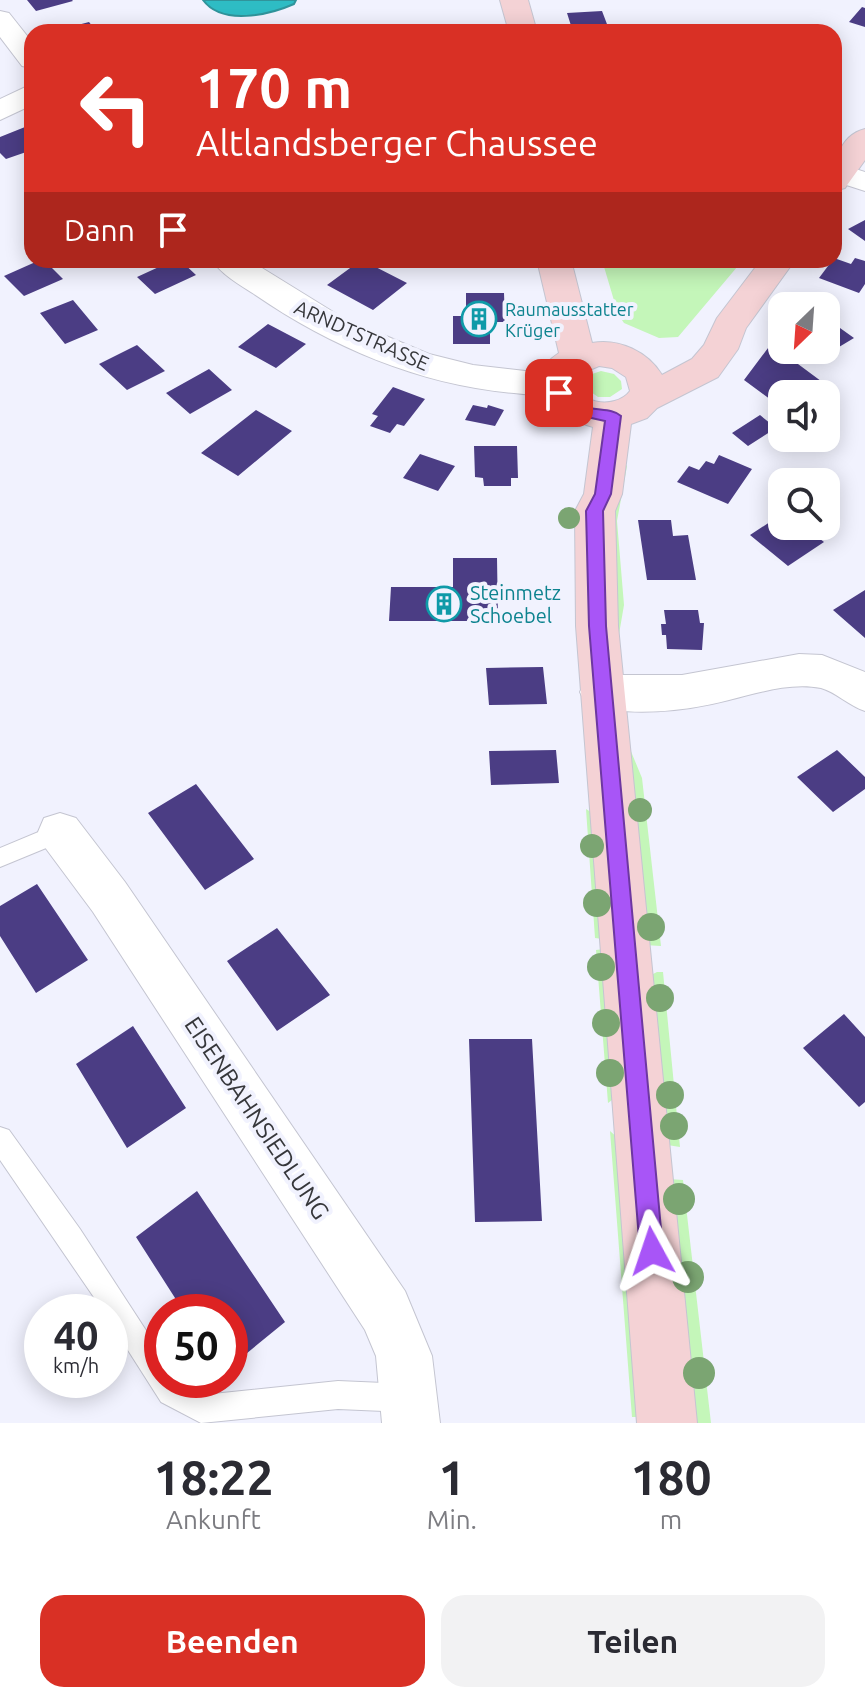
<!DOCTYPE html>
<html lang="de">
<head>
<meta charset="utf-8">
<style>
	body { margin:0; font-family:Ubuntu,sans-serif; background:#f2f2f3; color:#2b2b33; height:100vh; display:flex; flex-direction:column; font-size:30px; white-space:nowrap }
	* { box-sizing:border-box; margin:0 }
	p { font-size:26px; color:#7c7c81 }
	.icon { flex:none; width:44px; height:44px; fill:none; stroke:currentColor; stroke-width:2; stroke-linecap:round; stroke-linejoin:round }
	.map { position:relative; height:1423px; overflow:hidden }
	.panel { display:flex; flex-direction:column; background:#fff; flex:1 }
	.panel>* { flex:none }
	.guide { position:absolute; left:24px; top:24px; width:818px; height:244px; border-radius:24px; box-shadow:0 4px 20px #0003; background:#d93025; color:#fff; overflow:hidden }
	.needle { width:52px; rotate:205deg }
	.controls { position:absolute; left:768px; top:292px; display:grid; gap:16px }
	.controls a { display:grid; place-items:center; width:72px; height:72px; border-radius:16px; background:#fff; box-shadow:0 4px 20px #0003; font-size:40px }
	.speed { position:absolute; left:24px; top:1294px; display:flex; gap:16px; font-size:40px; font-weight:700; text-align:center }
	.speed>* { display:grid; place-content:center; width:104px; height:104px; border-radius:50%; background:#fff; box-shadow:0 4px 20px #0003; line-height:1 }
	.speed small { font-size:20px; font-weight:400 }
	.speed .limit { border:12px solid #d22; background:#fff; color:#111 }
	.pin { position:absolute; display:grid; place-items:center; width:68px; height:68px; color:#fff; margin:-34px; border-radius:16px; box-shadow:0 4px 12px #0006 }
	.me { position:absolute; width:88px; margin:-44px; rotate:355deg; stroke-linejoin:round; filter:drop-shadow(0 0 6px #0008) }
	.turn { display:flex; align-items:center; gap:28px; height:168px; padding:0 40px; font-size:36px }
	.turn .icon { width:104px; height:104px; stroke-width:2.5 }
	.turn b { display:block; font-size:56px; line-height:68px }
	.then { display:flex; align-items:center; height:76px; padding:0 40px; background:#0003; gap:16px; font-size:30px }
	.eta { display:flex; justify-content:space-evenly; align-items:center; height:136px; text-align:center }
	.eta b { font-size:48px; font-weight:700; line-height:56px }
	.primary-button { display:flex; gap:16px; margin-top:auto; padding:16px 40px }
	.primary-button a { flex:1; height:92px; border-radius:24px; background:#d93025; color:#fff; font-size:32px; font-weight:700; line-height:92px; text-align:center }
	.primary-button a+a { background:#f2f2f3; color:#2b2b33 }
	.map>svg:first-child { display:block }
	.green { fill:#c4f6b9 }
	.water { fill:#2ebcc4; stroke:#30949b; stroke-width:2 }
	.building { fill:#4b3d84 }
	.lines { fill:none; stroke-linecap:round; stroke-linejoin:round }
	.lane-casing { stroke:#c4c5d1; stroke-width:2 }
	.street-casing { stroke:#c4c5d1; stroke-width:2 }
	.secondary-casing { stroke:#c4c5d1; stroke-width:2 }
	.lane { fill:#fff; fill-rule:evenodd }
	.street { fill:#fff; fill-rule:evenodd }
	.secondary { fill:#f4d2d5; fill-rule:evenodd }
	.tree { fill:#7ba572 }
	.route { fill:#a855f7; stroke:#6d37a1; stroke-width:2 }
	.labels { text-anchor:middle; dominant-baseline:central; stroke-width:8; stroke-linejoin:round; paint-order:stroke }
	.far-culture-label { font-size:18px; fill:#0d838f; stroke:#f1f2fe; text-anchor:start }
	.street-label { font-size:20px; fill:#36373b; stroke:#f1f2fe }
	.culture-label { font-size:20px; fill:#0d838f; stroke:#f1f2fe; text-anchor:start }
	.near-street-label { font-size:24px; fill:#36373b; stroke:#f1f2fe }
</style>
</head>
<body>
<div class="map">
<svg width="865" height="1423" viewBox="0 0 865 1423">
	<rect width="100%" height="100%" fill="#f1f2fe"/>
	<path class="green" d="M602 260H743L678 337 659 338 624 323 618 314Z
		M601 371 614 374 621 381 622 389 610 397H598L584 387 589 375Z
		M620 457 627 466 617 521 624 605 618 640 611 545Z
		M630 749 642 778 661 946 644 945Z
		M586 809 594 814 603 939 595 938Z
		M604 949 616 1097 608 1103 596 950Z
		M657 972H663L680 1147 661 1144 647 977Z
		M610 1131 621 1141 643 1417H632Z
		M668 1179 683 1180 711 1423H691Z"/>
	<path class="water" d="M203 0H296L294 4C269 15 222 26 203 0Z"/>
	<path class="building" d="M27 0H72L73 1 36 11Z
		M862 7 865 8V27L849 22Z
		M602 11 610 32H573L567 13Z
		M89 22 97 32H56L55 31Z
		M452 25 453 32H416L415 27Z
		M25 127 32 134V150L6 159 0 153V137Z
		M865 220V241L848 229Z
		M834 258 851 264 855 258 865 261V284L859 293 819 278Z
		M40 260H44L63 279 24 296 4 276Z
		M174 260H180L196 275 155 294 137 277Z
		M361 260H362L407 283 373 310 327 285Z
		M466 293H504L505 322H490V344H453V316H466Z
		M73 300 98 330 65 344 40 313Z
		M826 318 854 338 824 356 815 350H826Z
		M268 324 306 344 276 368 238 347Z
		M771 344 829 387 818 394H782V408L744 380Z
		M137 345 165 371 127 390 99 364Z
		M209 369 232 390 190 414 166 393Z
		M393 387 425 399 404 426 397 424 390 433 370 426 378 416 372 414Z
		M473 405 487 408 488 405 504 410 495 426 465 420Z
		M256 410 292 431 238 476 201 453Z
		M760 415 776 428 748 446 732 433Z
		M474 446H517L518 478H511V486H484L483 478 475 477Z
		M420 454 455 466 438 491 403 478Z
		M719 455 752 469 728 504 677 482 689 466 699 470 706 461 714 464Z
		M782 514V526H803L824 542 788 566 750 535Z
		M638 520H671L673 536 688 535 696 580H647Z
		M453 558H497L498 621H389L391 587H453Z
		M865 590V638L833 610Z
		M664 610H698L700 623H704L702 650 667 649 666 635H662L661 624H666Z
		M543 667 547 704 489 705 486 668Z
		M556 750 559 783 491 785 489 751Z
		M837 750 865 777V789L833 812 797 777Z
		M196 784 254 859 205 890 148 813Z
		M37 884 88 960 36 993 0 936V906Z
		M277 928 330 995 277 1031 227 961Z
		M844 1014 865 1037V1102L859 1107 803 1048Z
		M133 1026 186 1108 127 1148 76 1064Z
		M469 1039H532L542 1221 475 1222Z
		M197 1191 285 1322 230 1367V1312H184L136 1237Z"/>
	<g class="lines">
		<g class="lane-casing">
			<path id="lane" d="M60 823 68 825 71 832 68 839 0 867V848Z
				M0 1127 9 1130 80 1229 162 1355V1380H179L203 1395 338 1381 407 1384 417 1388 421 1398 417 1408 407 1412 338 1409 201 1423 161 1402 110 1322V1312H104L0 1160Z"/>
		</g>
		<g class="street-casing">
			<path id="street" d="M0 11 9 13 32 42V68L22 66 0 37Z
				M32 84V105L0 120V99Z
				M840 164 865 172V191L834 181V165Z
				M212 260H249L343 318 429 354 473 365 568 376 573 384 568 392C551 397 532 395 514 393 420 385 331 347 254 294 240 285 222 275 212 260Z
				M799 654 822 655 865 672V711C849 706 836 692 821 688 790 682 758 693 729 700 686 711 629 718 586 704L580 692 586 680 601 675H682Z
				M60 813 76 818 125 882 405 1291 432 1356 440 1423H382L376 1356 365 1330 93 912 44 846 38 832 44 818Z"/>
		</g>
		<g class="secondary-casing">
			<path id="secondary" d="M500 0H528L537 32H509Z
				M865 129V160L845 188 834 191C834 166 837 136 865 129Z
				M537 260H571L592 343C619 338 648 352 662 375L692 359 704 345 717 318 761 260H795L746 328 738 349 718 377 657 408 647 418 631 424 622 494 615 511 618 626 697 1423H637L576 626 575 511 584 494 593 427C557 418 512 384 559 353ZM599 366 612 368 626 377 630 391C615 411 571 404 578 375Z"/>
		</g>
		<use href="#lane" class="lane"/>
		<use href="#street" class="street"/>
		<use href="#secondary" class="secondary"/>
	</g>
	<g class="tree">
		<circle cx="569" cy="518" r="11"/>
		<circle cx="640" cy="810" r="12"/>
		<circle cx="592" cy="846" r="12"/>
		<circle cx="597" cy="903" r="14"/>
		<circle cx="651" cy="927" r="14"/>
		<circle cx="601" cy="967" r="14"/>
		<circle cx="660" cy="998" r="14"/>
		<circle cx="606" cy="1023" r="14"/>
		<circle cx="610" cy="1073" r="14"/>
		<circle cx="670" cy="1095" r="14"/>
		<circle cx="674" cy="1126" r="14"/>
		<circle cx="679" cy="1199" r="16"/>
		<circle cx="688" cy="1277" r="16"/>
		<circle cx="699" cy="1373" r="16"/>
	</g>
	<path class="route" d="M559 388C568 392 572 401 581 405 594 412 611 407 621 416L611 494 603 511 606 626 663 1251 660 1260 652 1263 644 1260 640 1251 589 626 586 511 595 494 605 421 569 413 551 393Z"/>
	<defs>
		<g id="building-ring" transform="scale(1.8)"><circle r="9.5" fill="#f1f2fe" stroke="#0f9aa8" stroke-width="1.5"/><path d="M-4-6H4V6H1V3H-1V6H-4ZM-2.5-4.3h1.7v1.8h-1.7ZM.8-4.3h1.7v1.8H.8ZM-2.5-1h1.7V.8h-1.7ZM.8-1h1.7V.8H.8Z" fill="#0f9aa8"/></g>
	</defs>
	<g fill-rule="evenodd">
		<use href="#building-ring" x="479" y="319"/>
		<use href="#building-ring" x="444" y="604"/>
	</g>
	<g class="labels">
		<g class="far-culture-label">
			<text x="505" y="309">Raumausstatter<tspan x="505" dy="21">Krüger</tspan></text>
		</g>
		<g class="street-label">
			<text transform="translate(362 335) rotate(24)">ARNDTSTRASSE</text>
		</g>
		<g class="culture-label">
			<text x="470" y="592">Steinmetz<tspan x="470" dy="23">Schoebel</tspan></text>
		</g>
		<g class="near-street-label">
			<text transform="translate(257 1118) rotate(56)">EISENBAHNSIEDLUNG</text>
		</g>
	</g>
</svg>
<div class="controls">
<a><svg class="needle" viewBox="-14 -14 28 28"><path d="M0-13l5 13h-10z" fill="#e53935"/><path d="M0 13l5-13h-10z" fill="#7c7c81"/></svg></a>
<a><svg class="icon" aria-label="sound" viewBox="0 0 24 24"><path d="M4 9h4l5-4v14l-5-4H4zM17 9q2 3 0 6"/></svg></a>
<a><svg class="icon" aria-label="search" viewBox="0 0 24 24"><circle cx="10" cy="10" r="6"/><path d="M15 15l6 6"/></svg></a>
</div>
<div class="speed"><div>40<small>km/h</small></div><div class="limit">50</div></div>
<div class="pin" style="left:559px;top:393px;background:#d93025"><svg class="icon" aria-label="arrive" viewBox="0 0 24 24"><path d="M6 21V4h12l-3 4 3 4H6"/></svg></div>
<svg class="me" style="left:652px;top:1251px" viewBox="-20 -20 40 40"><path d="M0-17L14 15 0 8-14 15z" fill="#a855f7" stroke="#fff" stroke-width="4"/></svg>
<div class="guide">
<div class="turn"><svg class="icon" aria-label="left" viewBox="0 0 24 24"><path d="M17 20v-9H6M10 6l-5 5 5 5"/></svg><div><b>170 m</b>Altlandsberger Chaussee</div></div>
<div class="then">Dann<svg class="icon" aria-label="arrive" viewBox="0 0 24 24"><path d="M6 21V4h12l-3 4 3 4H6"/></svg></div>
</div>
</div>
<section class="panel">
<div class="eta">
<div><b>18:22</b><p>Ankunft</p></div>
<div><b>1</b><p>Min.</p></div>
<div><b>180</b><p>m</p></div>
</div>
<div class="primary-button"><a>Beenden</a><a>Teilen</a></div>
</section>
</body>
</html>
